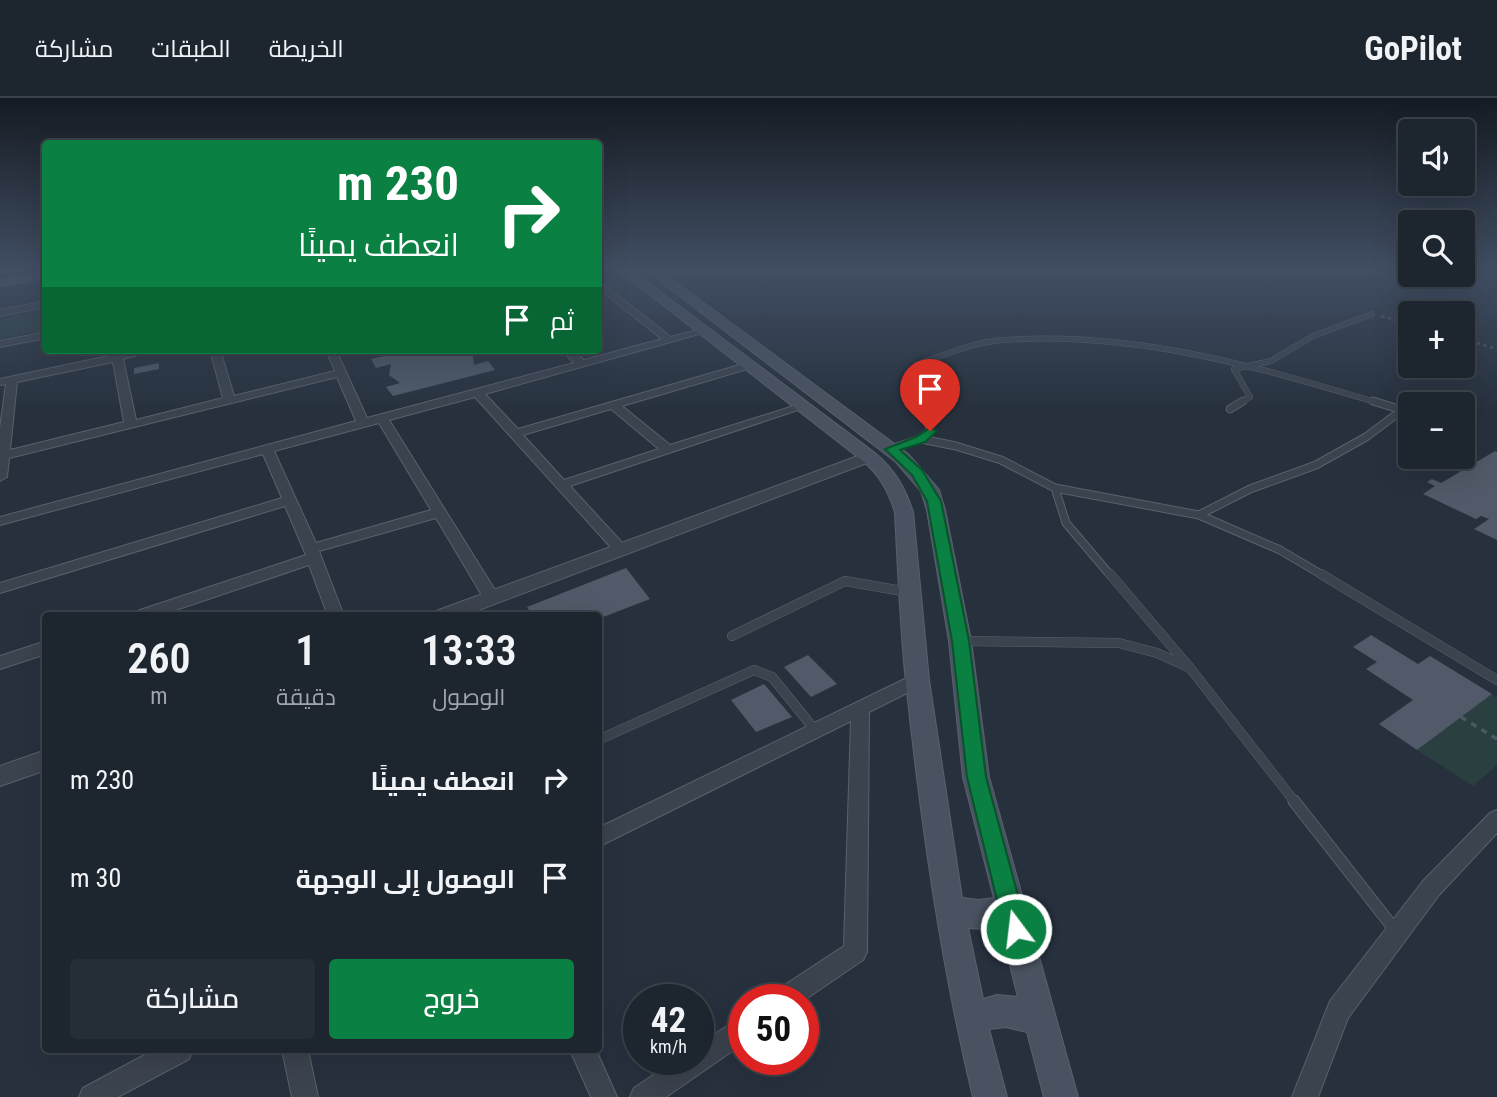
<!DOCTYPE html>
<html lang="ar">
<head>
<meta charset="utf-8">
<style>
	body { margin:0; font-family:"Roboto Condensed",Cairo,sans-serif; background:#252d36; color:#f1f3f6; direction:rtl; height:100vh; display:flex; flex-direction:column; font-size:26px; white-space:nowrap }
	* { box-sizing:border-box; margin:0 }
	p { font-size:23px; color:#a0a5aa }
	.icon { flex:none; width:38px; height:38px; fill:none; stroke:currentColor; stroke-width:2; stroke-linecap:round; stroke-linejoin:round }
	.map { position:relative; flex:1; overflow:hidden; direction:ltr }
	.panel { position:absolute; left:42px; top:514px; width:560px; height:441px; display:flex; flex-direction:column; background:#1d252e; border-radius:7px; box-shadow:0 7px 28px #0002,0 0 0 2px #3b424a; direction:rtl }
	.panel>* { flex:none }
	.hud { position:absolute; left:42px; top:42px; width:560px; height:214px; border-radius:7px; box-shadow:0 7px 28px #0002,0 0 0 2px #3b424a; direction:rtl; background:#0b8043; color:#fff; overflow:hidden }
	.controls { position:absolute; left:1398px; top:21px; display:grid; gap:14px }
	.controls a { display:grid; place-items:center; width:77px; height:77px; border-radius:7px; background:#1d252e; box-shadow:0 7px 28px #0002,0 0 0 2px #3b424a; font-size:35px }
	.speed { position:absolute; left:623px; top:886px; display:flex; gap:14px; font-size:35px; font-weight:700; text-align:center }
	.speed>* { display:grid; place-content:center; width:91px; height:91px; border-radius:50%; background:#1d252e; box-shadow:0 7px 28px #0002,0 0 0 2px #3b424a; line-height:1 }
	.speed small { font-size:18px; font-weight:400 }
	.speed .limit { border:10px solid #d22; background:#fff; color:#111 }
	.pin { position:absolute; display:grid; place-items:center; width:60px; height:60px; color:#fff; margin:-72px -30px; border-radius:50% 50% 50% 0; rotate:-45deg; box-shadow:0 0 7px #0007 }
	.pin .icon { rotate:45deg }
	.me { position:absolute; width:77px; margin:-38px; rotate:345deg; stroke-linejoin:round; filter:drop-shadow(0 0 5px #0008) }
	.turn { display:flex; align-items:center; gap:24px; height:147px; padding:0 28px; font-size:32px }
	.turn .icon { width:91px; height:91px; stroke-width:2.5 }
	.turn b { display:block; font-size:49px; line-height:60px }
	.then { display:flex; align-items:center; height:66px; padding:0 28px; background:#0003; gap:14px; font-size:26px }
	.eta { display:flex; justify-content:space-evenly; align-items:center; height:119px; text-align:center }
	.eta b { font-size:42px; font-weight:600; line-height:49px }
	.button { display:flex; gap:14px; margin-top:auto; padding:14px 28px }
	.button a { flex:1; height:80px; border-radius:7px; background:#0b8043; color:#fff; font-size:28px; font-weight:600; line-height:80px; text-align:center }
	.button a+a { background:#252d36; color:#f1f3f6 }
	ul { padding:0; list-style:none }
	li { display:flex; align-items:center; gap:21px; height:98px; padding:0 28px }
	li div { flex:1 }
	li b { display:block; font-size:26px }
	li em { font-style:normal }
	header { display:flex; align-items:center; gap:42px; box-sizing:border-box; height:98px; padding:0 35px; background:#1d252e; border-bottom:2px solid #3b424a }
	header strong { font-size:33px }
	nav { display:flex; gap:38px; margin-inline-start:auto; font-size:24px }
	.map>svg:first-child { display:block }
	.green { fill:#2a3f40 }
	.building { fill:#505a68 }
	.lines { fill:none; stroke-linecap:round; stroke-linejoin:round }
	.service-far3-casing { stroke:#59616c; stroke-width:6 }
	.service-far2-casing { stroke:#59616c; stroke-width:9 }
	.service-far1-casing { stroke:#59616c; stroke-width:10 }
	.service-casing { stroke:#59616c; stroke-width:13 }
	.minor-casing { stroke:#59616c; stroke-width:2 }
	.tertiary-casing { stroke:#59616c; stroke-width:2 }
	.secondary-casing { stroke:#59616c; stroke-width:2 }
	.primary-casing { stroke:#444c57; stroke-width:2 }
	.path-far1 { stroke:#495b5e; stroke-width:2.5; stroke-dasharray:3.5 3.5; stroke-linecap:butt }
	.path { stroke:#495b5e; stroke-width:3.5; stroke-dasharray:6 6; stroke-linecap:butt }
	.service-far3 { stroke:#3b434e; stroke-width:5 }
	.service-far2 { stroke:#3b434e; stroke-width:7 }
	.service-far1 { stroke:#3b434e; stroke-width:9 }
	.service { stroke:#3b434e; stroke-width:11 }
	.minor { fill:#3b434e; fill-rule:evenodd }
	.tertiary { fill:#3b434e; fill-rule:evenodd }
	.secondary { fill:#495260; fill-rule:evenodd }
	.primary { fill:#59626e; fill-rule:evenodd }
	.route { fill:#0b8043; stroke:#07532c; stroke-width:2 }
</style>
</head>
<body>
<header>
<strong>GoPilot</strong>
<nav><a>الخريطة</a><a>الطبقات</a><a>مشاركة</a></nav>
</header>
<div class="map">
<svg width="1497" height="999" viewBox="0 0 1497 999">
	<rect width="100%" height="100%" fill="#27313e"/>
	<path class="green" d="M45 212V232L0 241V221Z
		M1492 596 1497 600V667L1473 688 1417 652Z"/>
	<path class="building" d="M410 252H464L473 258 474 267 488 263 495 272 393 298 386 289 400 285 389 277 391 266 376 270 371 261Z
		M159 265V271L134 276V270Z
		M1495 353 1497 354V442L1474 431 1489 421 1481 418 1476 421 1423 396 1435 388 1427 384 1432 381 1441 385Z
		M626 470 650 501 598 521V518H533L527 509Z
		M1371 537 1418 566 1430 558 1492 596 1417 652 1379 626 1413 602 1366 571 1377 564 1353 549Z
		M808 557 837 586 811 599 784 569Z
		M764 586 792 619 756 634 731 602Z"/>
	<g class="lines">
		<g class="service-far3-casing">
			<path id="service-far3" d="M926 305 916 267C943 257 973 244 1003 242 1134 233 1255 268 1379 305
				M1240 305 1250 299 1234 271 1271 263 1313 238 1372 216"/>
		</g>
		<g class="service-far2-casing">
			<path id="service-far2" d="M1230 311 1243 303
				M921 341 930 333 925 303
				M891 351 921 341 956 348 1001 362 1055 390 1199 417 1280 452 1324 478
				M1055 390 1066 425 1111 478
				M1199 417 1250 391 1316 367 1366 339 1402 312 1373 303"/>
		</g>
		<g class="service-far1-casing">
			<path id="service-far1" d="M1110 476 1190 570 1295 704
				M1321 476 1497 582
				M732 538 845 483 908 494
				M963 543 1119 545 1157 555 1188 569
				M598 642 754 572 772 579 815 632"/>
		</g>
		<g class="service-casing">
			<path id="service" d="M1294 703 1395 832"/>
		</g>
		<g class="minor-casing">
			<path id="minor" d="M598 182 671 239 705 230 710 233 485 296 518 331 750 264 755 267 754 269 622 308 670 347 800 306 804 304 810 308 570 388 626 449 628 452 626 455H616L475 299 389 322 500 500 498 504H486L436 420 319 453 344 518H328L309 467 158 518H132L134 514 306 457 285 408 0 495V485L282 400 263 356 0 427V419L356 323 337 279 9 360 7 379 0 383V330L6 286 0 287V281L137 252H157L123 261 136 322 223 300 210 252H220L234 298 335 273 326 252H336L367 320 574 265 562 252H573L584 262 662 241 598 190ZM113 264 124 324 10 352 17 284ZM611 311 659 351 564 382 523 337ZM379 325 431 412 316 445 274 353Z
				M46 203V209L0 218V212Z
				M46 234V240L0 249V243Z
				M46 543V556L0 571V558Z
				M917 575 923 577 926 582 923 587 869 614 867 854 863 862 803 903V901H774L777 892 844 848 851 623 598 749V730Z
				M1497 712V735L1439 797 1348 920 1318 999H1292L1330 903 1423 783 1490 715Z
				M744 918V945L666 999H630L634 990 677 961H698V946Z
				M154 952H193L189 961 118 999H79L83 990Z
				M282 952H308L318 999H292Z
				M570 952H596L617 999H591Z"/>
		</g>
		<g class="tertiary-casing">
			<path id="tertiary" d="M869 354 875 356 877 359 875 362 463 518H433L436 513Z
				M46 652V672L0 688V668Z"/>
		</g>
		<g class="secondary-casing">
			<path id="secondary" d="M618 172H631L875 355C895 372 905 390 913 414L929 582 962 800 979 802 994 800 963 679 949 543 927 412 921 393 896 364 646 172H659L908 356 939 392 945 412 971 543 989 679 1078 999H1044L1027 934 1006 929 989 931 1007 999H973C940 862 921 724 906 584 900 528 898 471 895 414 888 392 880 378 863 363ZM1000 827 1018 899 997 897 983 901 968 830 987 831Z"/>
		</g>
		<g class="primary-casing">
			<path id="primary" d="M46 173V181L0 189V181Z"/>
		</g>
		<path class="path-far1" d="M1381 218 1410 226
			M1463 241 1497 251"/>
		<path class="path" d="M1461 619 1497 641"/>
		<use href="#service-far3" class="service-far3"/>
		<use href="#service-far2" class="service-far2"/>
		<use href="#service-far1" class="service-far1"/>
		<use href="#service" class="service"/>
		<use href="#minor" class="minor"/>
		<use href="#tertiary" class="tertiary"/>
		<use href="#secondary" class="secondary"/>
		<use href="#primary" class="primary"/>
	</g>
	<linearGradient id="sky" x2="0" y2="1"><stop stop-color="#151b22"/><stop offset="0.55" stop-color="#414e63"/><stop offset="1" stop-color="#414e63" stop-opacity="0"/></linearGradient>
	<rect width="1497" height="312" fill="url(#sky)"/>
	<path class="route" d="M930 330 937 333 925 344 900 352 922 372 941 403 969 543 986 679 1027 831 1024 839 1016 842 1007 839 1004 831 967 679 952 543 927 403 912 377 885 351 916 339Z"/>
</svg>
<div class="controls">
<a><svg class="icon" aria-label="sound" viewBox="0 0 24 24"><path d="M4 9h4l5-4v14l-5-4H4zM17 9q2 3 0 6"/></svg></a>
<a><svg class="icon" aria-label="search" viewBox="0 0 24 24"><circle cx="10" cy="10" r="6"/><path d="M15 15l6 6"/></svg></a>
<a>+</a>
<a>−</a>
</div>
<div class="speed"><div>42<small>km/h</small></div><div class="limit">50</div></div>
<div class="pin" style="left:930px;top:333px;background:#d93025"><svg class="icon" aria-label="arrive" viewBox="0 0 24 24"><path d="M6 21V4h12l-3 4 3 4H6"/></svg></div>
<svg class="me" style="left:1016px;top:831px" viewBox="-20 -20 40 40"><circle r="17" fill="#0b8043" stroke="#fff" stroke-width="3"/><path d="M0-11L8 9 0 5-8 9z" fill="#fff"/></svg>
<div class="hud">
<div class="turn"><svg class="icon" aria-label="right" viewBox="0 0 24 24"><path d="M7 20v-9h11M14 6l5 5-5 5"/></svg><div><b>230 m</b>انعطف يمينًا</div></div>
<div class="then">ثم<svg class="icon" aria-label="arrive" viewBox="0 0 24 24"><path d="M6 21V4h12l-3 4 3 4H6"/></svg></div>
</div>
<section class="panel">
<div class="eta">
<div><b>13:33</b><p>الوصول</p></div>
<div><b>1</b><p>دقيقة</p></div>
<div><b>260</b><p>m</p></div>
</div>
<ul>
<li><svg class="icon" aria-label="right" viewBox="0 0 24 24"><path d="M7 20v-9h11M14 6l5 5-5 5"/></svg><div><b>انعطف يمينًا</b></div><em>230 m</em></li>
<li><svg class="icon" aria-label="arrive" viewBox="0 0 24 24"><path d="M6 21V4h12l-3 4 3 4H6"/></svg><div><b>الوصول إلى الوجهة</b></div><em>30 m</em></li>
</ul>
<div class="button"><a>خروج</a><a>مشاركة</a></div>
</section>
</div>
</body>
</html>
